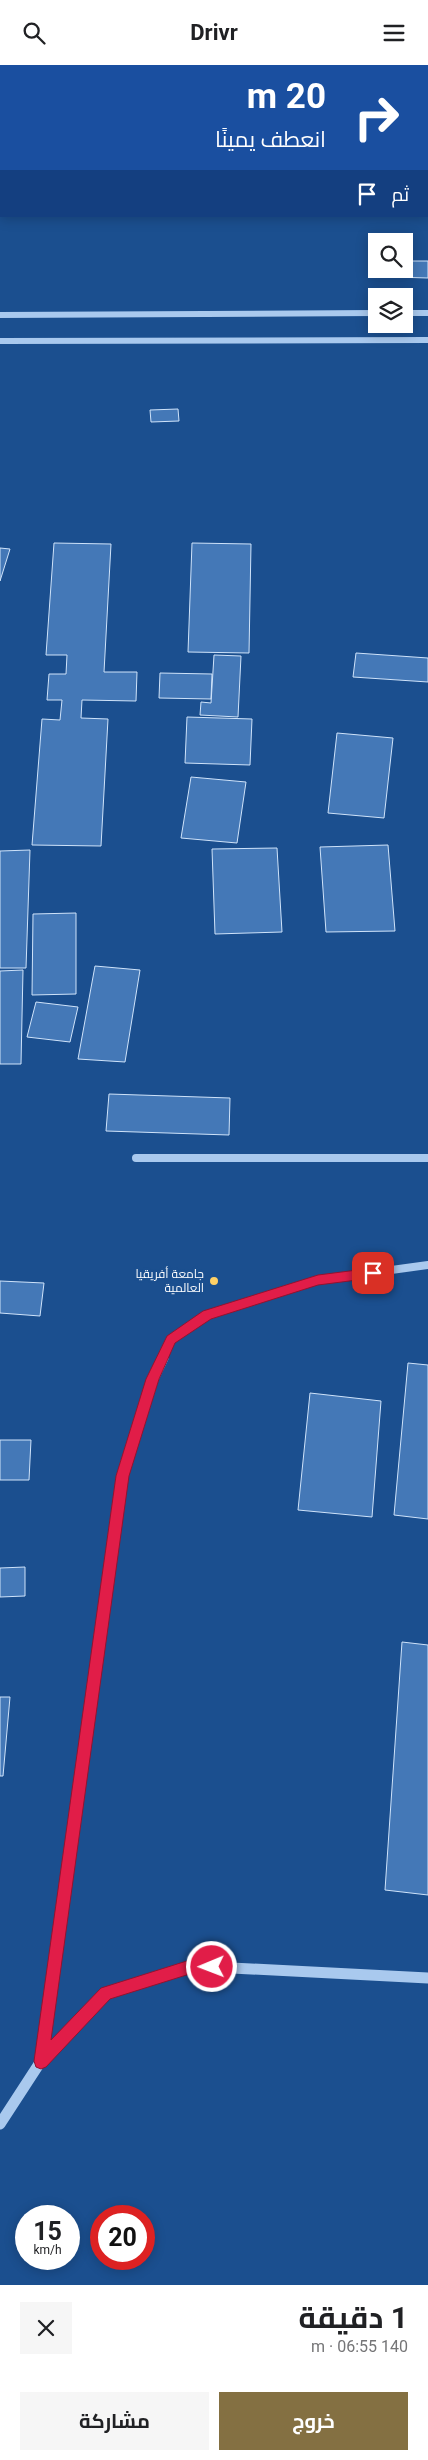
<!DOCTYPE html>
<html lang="ar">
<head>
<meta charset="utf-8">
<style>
	body { margin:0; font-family:Roboto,Cairo,sans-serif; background:#f6f6f6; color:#202124; direction:rtl; height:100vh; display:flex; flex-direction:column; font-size:19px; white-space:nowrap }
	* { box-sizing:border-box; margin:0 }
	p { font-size:16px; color:#757577 }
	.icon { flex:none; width:28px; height:28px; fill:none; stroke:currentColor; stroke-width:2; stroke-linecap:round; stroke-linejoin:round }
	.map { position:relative; height:2220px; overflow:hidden; direction:ltr }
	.side { display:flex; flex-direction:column; background:#fff; flex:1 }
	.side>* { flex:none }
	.hud { position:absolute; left:0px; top:0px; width:429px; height:152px; box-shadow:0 2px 12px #0003; direction:rtl; background:#1a4fa0; color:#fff; overflow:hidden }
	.fabs { position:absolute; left:368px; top:168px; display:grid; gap:10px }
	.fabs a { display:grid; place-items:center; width:45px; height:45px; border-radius:0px; background:#fff; box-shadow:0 2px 12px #0003; font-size:25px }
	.speed { position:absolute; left:15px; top:2140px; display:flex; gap:10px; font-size:25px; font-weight:700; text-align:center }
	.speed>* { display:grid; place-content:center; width:65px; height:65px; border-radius:50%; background:#fff; box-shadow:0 2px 12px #0003; line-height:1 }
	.speed small { font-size:12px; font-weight:400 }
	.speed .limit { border:8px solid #d22; background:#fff; color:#111 }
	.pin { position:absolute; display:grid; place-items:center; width:42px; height:42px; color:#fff; margin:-21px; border-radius:10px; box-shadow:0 2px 8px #0006 }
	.me { position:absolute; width:55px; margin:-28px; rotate:269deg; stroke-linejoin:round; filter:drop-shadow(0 0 4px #0008) }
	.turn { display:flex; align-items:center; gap:18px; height:105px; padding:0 20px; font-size:22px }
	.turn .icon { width:65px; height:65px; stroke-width:2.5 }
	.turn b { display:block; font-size:35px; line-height:42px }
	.then { display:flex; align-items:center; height:48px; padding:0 20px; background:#0003; gap:10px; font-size:19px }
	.round { display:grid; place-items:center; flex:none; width:52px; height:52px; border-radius:0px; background:#f6f6f6 }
	.headline { display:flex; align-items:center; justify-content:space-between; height:85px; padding:0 20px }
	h1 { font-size:30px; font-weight:700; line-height:38px }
	.cta { display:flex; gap:10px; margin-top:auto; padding:10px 20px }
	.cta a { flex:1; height:58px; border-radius:0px; background:#847042; color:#fff; font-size:20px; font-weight:700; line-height:58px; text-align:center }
	.cta a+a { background:#f6f6f6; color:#202124 }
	header { display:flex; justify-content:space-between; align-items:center; height:65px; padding:0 20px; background:#fff; font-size:22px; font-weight:700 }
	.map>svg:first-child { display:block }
	.green { fill:#2e69ad }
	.building { fill:#4478b7; stroke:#cfe3fa }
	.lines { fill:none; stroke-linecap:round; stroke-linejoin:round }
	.minor-far2 { stroke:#a9c9ee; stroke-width:6 }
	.minor-far1 { stroke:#a9c9ee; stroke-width:8 }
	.minor { stroke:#a9c9ee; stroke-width:11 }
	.route { fill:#e11d48; stroke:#92132f }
	.poi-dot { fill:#ffd166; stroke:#1b4f8f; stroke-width:2 }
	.labels { text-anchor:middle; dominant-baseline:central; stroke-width:5; stroke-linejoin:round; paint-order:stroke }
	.poi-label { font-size:12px; fill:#fff; stroke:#1b4f8f; text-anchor:end }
</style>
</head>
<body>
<header><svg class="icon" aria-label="menu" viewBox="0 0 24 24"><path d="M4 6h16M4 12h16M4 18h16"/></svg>Drivr<svg class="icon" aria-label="search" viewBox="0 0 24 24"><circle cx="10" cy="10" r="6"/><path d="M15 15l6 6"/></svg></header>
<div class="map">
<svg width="428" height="2220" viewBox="0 0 428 2220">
	<rect width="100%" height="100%" fill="#1b4f8f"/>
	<path class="green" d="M73 0H428V88V1Z"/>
	<path class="building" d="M404 196H428V213L395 212V204H404Z
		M178 344 179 356 151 357 150 345Z
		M54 478 111 479 104 607H137L136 636 82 635 81 653 108 654 101 781 32 780 42 654 60 655 62 635H47L49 609H66L67 590H46Z
		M192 478 251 479 249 588 188 587Z
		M0 483 10 484 0 516Z
		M356 588 428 593V617L353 612Z
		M214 590 241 591 238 652 200 650 201 637 211 638Z
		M160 608 212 609 211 634 159 633Z
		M187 652 252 654 250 700 185 698Z
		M337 668 393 673 384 753 328 748Z
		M191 712 246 717 237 778 181 773Z
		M388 780 395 866 326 867 320 782Z
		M277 783 282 867 215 869 212 784Z
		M30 785 26 903H0V786Z
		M76 848V929L32 930 33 849Z
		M95 901 140 905 125 997 78 994Z
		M23 905 21 999H0V906Z
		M36 937 78 942 70 977 27 972Z
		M109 1029 230 1033 229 1070 106 1066Z
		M0 1216 44 1218 40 1251 0 1248Z
		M408 1298 428 1300V1454L394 1450Z
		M310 1328 381 1336 372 1452 298 1445Z
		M0 1375H31L29 1415H0Z
		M25 1502V1531L0 1532V1503Z
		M402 1577 428 1580V1830L385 1825Z
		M0 1632H10L3 1711H0Z"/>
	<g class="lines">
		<path class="minor-far2" d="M404 248H428
			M0 250 376 248
			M0 276 428 275"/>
		<path class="minor-far1" d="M136 1093H428
			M162 1294 171 1275 207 1250 318 1215 428 1200"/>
		<path class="minor" d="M41 1996 122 1411 153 1314 163 1293
			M0 2059 41 1996 106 1928 193 1901 428 1913"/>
	</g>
	<path class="route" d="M373 1203 379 1208 373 1213 318 1220 211 1254 175 1278 159 1314 129 1411 51 1975 101 1923 193 1894 217 1897 219 1902 217 1907 212 1909 193 1908 110 1934 46 2002 41 2004 36 2002 34 1996 116 1411 146 1314 167 1271 203 1246 318 1210Z"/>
	<circle class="poi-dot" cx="214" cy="1216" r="5"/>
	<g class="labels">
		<g class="poi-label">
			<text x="204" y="1209">جامعة أفريقيا<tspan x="204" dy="14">العالمية</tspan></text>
		</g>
	</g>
</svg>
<div class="fabs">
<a><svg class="icon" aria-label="search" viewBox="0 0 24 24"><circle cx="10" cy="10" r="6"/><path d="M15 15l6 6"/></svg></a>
<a><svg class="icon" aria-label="layers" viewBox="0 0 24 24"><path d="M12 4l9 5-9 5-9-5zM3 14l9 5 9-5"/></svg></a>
</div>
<div class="speed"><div>15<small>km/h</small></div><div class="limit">20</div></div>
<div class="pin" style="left:373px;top:1208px;background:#d93025"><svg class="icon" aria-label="arrive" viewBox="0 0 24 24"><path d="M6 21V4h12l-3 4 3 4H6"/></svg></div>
<svg class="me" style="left:212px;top:1902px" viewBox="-20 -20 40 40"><circle r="17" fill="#e11d48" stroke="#fff" stroke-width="3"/><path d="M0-11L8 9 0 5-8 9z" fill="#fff"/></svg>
<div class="hud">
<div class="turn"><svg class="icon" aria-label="right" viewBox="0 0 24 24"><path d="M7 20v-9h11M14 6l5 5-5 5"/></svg><div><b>20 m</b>انعطف يمينًا</div></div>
<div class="then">ثم<svg class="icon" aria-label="arrive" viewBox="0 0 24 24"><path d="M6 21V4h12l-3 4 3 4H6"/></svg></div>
</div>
</div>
<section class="side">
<div class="headline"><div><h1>1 دقيقة</h1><p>140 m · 06:55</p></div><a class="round"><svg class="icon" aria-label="close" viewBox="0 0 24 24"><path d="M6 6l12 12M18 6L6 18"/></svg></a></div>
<div class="cta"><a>خروج</a><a>مشاركة</a></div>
</section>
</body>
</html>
